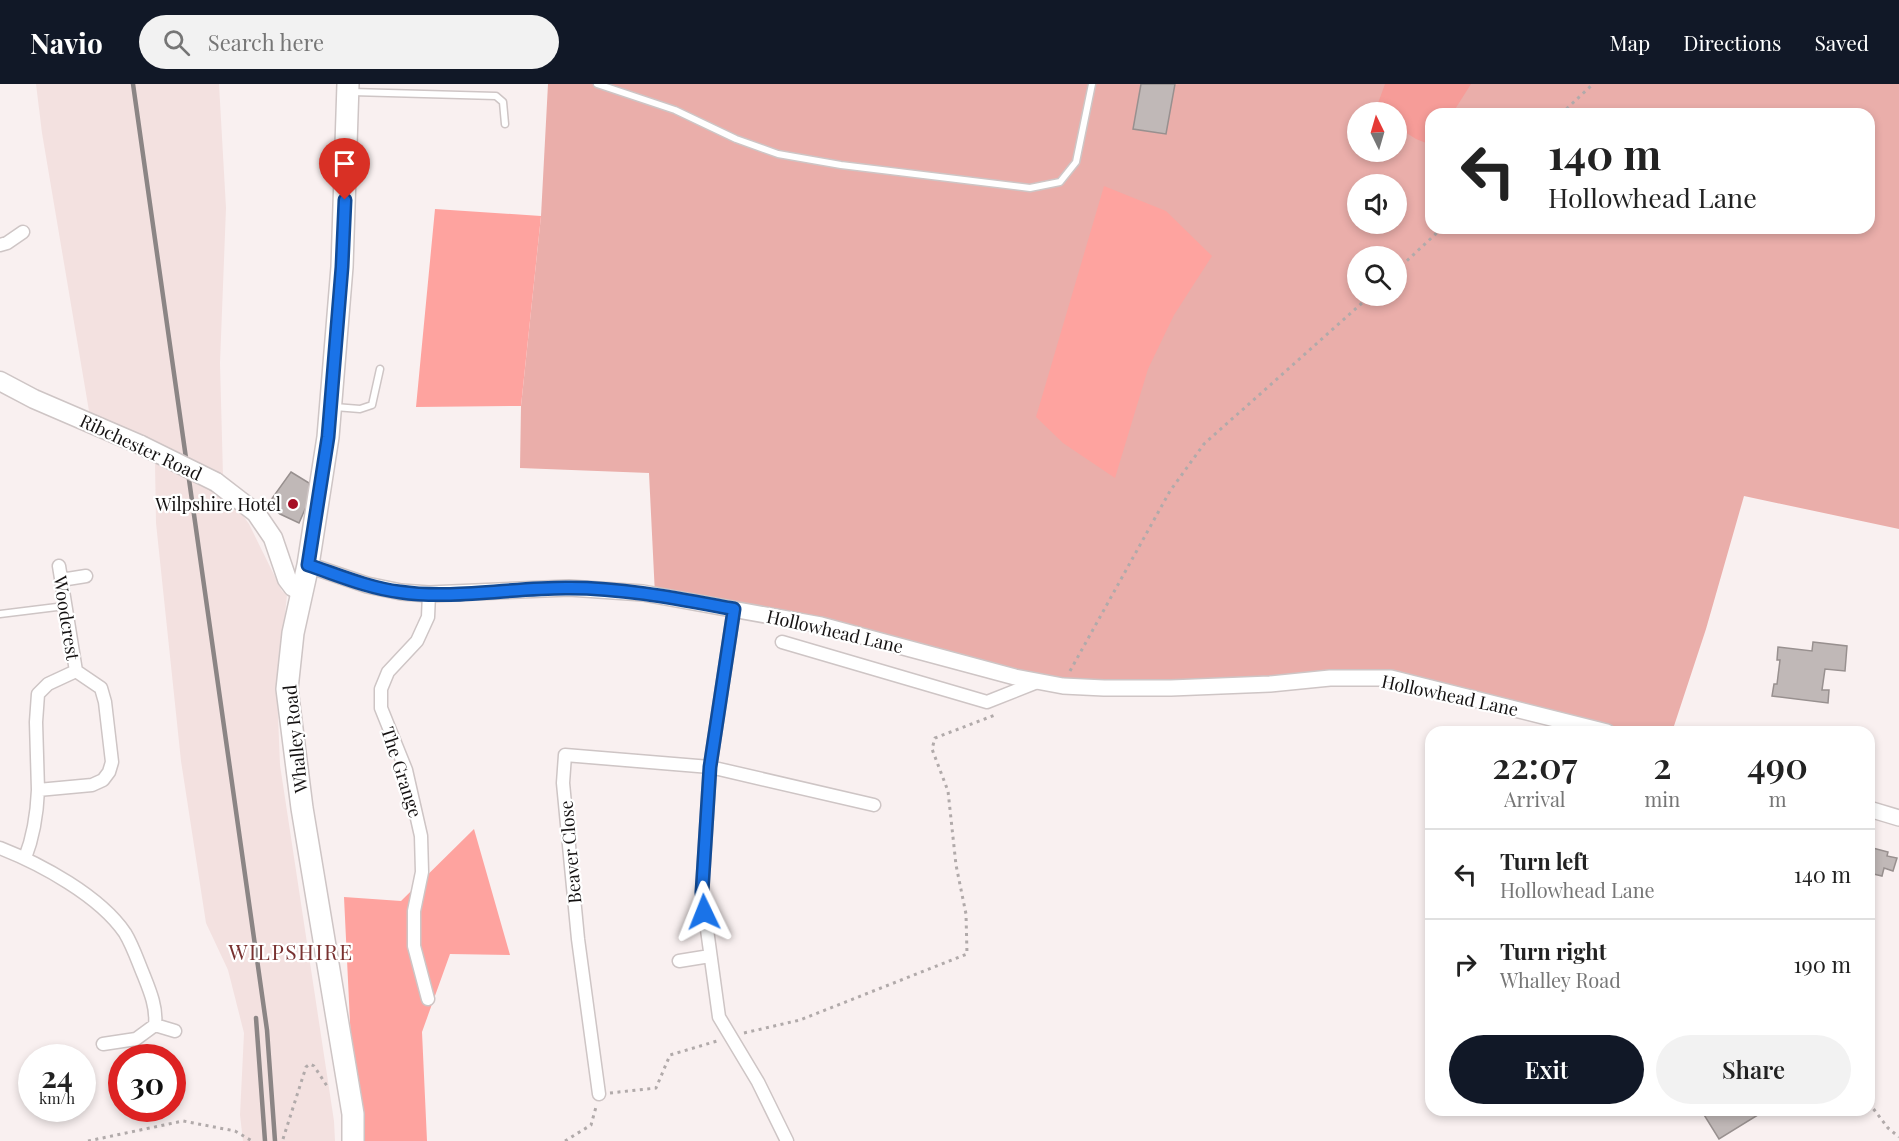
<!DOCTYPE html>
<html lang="en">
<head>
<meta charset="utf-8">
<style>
	body { margin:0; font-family:"Playfair Display",serif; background:#f2f2f2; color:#222; height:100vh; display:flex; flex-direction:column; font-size:22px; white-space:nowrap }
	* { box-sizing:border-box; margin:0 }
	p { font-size:20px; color:#767676 }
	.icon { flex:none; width:33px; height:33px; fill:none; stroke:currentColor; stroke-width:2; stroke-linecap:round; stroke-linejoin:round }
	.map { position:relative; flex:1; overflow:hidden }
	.drawer { position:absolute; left:1425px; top:642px; width:450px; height:390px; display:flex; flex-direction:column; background:#fff; border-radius:18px; box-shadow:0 3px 9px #0003 }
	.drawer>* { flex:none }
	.top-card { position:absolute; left:1425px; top:24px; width:450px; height:126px; border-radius:18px; box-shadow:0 3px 9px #0003; background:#fff; color:#222; overflow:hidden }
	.needle { width:39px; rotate:355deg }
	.controls { position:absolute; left:1347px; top:18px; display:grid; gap:12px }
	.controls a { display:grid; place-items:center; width:60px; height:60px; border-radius:50%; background:#fff; box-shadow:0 3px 9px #0003; font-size:30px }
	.speed { position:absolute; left:18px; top:960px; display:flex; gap:12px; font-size:30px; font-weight:700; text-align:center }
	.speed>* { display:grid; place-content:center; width:78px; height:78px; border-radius:50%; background:#fff; box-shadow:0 3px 9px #0003; line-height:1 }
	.speed small { font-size:15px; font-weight:400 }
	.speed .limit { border:9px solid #d22; background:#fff; color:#111 }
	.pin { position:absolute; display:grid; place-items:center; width:51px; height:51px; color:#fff; margin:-62px -26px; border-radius:50% 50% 50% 0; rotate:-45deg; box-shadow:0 0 6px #0007 }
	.pin .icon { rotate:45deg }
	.me { position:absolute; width:66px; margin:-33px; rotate:358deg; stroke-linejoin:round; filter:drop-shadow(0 0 4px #0008) }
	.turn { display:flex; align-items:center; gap:21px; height:126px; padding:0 24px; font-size:27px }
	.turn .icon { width:78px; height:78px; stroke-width:2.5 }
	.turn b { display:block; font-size:42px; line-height:51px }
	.eta { display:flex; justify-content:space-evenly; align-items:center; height:102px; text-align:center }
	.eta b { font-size:36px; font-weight:600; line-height:42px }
	.primary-button { display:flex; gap:12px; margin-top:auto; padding:12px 24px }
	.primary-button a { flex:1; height:69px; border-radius:36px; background:#111827; color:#fff; font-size:24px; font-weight:600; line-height:69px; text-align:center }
	.primary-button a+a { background:#f2f2f2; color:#222 }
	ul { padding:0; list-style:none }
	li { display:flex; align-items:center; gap:18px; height:90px; padding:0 24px; border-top:2px solid #e0e0e0 }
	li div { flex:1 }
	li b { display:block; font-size:22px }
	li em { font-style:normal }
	header { display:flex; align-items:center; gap:36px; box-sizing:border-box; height:84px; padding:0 30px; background:#111827; color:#fff }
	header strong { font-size:28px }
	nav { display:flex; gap:33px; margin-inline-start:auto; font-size:21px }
	.search { width:420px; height:54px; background:#f2f2f2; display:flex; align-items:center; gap:15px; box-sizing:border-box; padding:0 21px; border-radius:33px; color:#767676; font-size:22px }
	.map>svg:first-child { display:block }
	.built { fill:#f3e1e0 }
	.green { fill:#eaaeaa; fill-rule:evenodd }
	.forest { fill:#fea39f }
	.water { fill:#f69c98 }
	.building { fill:#c0b8b7; stroke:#98908f; stroke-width:1.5 }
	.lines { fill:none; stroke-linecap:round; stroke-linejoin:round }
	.service-casing { stroke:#cec5c5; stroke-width:9 }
	.minor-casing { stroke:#cec5c5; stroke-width:15 }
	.tertiary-casing { stroke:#cec5c5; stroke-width:18 }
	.secondary-casing { stroke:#cec5c5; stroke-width:21 }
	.trunk-casing { stroke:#cec5c5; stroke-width:24 }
	.path { stroke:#b1aaaa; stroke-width:3; stroke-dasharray:3 4.5; stroke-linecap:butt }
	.service { stroke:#fff; stroke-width:6 }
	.minor { stroke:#fff; stroke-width:12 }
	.tertiary { stroke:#fff; stroke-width:15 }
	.secondary { stroke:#fff; stroke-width:18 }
	.trunk { stroke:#fff; stroke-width:21 }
	.rail { stroke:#8b8585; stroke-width:4.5 }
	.secondary-bridge-casing { stroke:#cec5c5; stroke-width:21; stroke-linecap:butt }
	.secondary-bridge { stroke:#fff; stroke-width:18 }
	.route-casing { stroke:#114b97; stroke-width:15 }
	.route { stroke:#1a73e8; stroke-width:10 }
	.poi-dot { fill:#a60e24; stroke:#fff; stroke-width:2 }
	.labels { text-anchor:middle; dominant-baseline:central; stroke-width:4.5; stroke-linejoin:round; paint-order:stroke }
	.street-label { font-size:18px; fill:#151212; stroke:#fff }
	.poi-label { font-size:18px; fill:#151212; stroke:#fff; text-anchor:end }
	.quarter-label { font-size:21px; letter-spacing:1.5px; fill:#793231; stroke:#fff }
</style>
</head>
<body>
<header>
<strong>Navio</strong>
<div class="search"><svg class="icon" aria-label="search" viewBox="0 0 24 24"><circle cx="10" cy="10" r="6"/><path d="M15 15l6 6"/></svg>Search here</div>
<nav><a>Map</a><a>Directions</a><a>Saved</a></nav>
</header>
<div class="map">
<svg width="1899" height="1057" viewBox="0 0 1899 1057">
	<rect width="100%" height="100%" fill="#f9f0f0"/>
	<path class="built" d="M36 0H219L226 124 220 279 223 392 90 333 42 49Z
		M155 379 212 407 237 423 249 440 282 507 287 511 277 607 280 681 334 1037 335 1057H243L240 1031 244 949 228 886 206 839 181 677 156 439Z"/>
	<path class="green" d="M548 0H1899V445L1744 412 1706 545 1672 648H1607L1391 594 1063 602 821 541 655 511 649 389 520 384 521 322 541 132ZM1358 28H1396V68H1358ZM1431 30H1869V144H1431ZM1358 100H1396V140H1358ZM1358 172H1396V212H1358Z"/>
	<path class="forest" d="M1104 102 1166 127 1212 172 1174 231 1148 285 1115 394 1063 359 1036 333Z
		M435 125 541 132 521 322 416 323Z
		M474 745 510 871 450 870 422 948 427 1057H359L352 980 344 813 401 817Z"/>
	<path class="water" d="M1385 0H1471L1452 30H1431V61L1416 55 1397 43 1396 28H1379L1377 22Z"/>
	<path class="building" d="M1141 0H1175L1166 50 1133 45Z
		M291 388 309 399 310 414 299 439 280 430 268 420Z
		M1813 558 1847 562 1845 587 1825 585 1822 606H1829L1828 619 1772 612 1774 600H1777L1780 576H1777L1778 563 1812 567Z
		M1869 763 1888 768 1887 772 1897 774 1893 787 1884 784 1882 792 1869 789Z
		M1701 1026H1766L1719 1055Z"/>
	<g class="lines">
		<g class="service-casing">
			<path id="service" d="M597 0 675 26 736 55 778 70 841 81 1030 104 1060 98 1076 78 1092 0
				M352 8 496 12 503 18 505 40
				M335 323 360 325 372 321 380 285
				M0 530 65 522"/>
		</g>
		<g class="minor-casing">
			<path id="minor" d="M0 161 7 159 23 148
				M61 496 86 492
				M734 525 710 683 702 809 719 933 758 998 787 1057
				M782 558 987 618 1040 597
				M38 706 36 638 38 610 48 600 76 587
				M0 764C41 780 100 812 125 849 133 862 138 878 144 892 150 907 157 924 155 941L136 955 103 960
				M25 774C34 751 37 730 38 706L92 701 103 696 109 688 112 678 105 618 101 604 76 587 59 482
				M679 877 710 872
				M428 915 414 862V827L422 788 421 752 406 686 381 624V605L388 588 417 557 428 533 429 510
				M155 941 175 947
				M599 1010 578 855 563 699 565 671 710 683 874 721"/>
		</g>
		<g class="tertiary-casing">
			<path id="tertiary" d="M308 481 367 501 401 508 429 510 569 504 643 509 821 541 1015 593 1063 602 1104 604H1171L1270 600 1330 594H1391L1607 648
				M1869 725 1899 734"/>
		</g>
		<g class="secondary-casing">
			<path id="secondary" d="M0 297 34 315 141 361
				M216 398 256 429 273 454 287 495 293 503 302 508"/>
		</g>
		<g class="trunk-casing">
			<path id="trunk" d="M348 0 342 183 328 353 308 481 293 549 287 605 302 724 353 1030V1057"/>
		</g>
		<path class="path" d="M1561 30 1593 0
			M1396 187 1442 144
			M1070 587 1170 407 1204 360 1370 212
			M744 949 800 936 967 870 966 830 956 781 948 707 932 665 935 654 995 631
			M610 1009 656 1004 670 971 717 957
			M1869 1019 1888 1044 1899 1053
			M283 1055 306 983 310 980 314 982 327 1002H330
			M88 1057 183 1037 235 1047 252 1057
			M565 1057 591 1041 596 1023"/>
		<use href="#service" class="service"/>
		<use href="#minor" class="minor"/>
		<use href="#tertiary" class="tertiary"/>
		<use href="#secondary" class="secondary"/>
		<use href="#trunk" class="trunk"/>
		<path class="rail" d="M133 0 267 946 275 1057
			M256 934 265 1057"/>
		<g class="secondary-bridge-casing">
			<path id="secondary-bridge" d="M141 361 216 398"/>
		</g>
		<use href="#secondary-bridge" class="secondary-bridge"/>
	</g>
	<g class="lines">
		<g class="route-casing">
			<path id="route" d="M345 116 342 183 328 353 308 481C338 491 368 504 400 508 453 516 516 503 570 504 625 504 679 515 734 525L710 683 702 808 704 828"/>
		</g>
		<use href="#route" class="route"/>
	</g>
	<circle class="poi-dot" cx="293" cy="420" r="6"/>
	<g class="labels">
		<g class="street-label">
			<text transform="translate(141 363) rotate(25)">Ribchester Road</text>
			<text transform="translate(67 534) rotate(81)">Woodcrest</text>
			<text transform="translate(835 547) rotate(13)">Hollowhead Lane</text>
			<text transform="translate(1450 611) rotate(12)">Hollowhead Lane</text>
			<text transform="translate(295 655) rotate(-96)">Whalley Road</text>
			<text transform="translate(402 688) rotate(72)">The Grange</text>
			<text transform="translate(570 768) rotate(-95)">Beaver Close</text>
		</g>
		<g class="poi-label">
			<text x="281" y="420">Wilpshire Hotel</text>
		</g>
		<g class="quarter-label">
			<text x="291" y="867">WILPSHIRE</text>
		</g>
	</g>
</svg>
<div class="controls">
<a><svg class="needle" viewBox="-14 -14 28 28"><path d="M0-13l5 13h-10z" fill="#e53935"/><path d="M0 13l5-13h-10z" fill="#767676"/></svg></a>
<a><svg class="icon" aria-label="sound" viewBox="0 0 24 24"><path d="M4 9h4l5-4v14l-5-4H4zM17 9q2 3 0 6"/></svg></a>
<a><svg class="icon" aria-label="search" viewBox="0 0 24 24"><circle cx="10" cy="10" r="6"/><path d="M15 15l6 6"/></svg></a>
</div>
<div class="speed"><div>24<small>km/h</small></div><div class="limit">30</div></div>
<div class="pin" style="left:345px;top:116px;background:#d93025"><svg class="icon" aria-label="arrive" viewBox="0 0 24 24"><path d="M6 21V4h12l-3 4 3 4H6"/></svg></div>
<svg class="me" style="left:704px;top:828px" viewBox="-20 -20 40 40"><path d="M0-17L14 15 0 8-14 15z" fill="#1a73e8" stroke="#fff" stroke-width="4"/></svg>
<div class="top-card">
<div class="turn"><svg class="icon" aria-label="left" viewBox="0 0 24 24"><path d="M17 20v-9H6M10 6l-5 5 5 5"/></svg><div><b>140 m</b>Hollowhead Lane</div></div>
</div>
<section class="drawer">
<div class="eta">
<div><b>22:07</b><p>Arrival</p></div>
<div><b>2</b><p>min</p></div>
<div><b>490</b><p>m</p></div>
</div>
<ul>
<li><svg class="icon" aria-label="left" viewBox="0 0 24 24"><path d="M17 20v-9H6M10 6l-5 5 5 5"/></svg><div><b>Turn left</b><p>Hollowhead Lane</p></div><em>140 m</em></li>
<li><svg class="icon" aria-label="right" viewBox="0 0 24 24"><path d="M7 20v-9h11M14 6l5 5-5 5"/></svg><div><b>Turn right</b><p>Whalley Road</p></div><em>190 m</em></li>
</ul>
<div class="primary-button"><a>Exit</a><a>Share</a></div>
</section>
</div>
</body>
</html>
